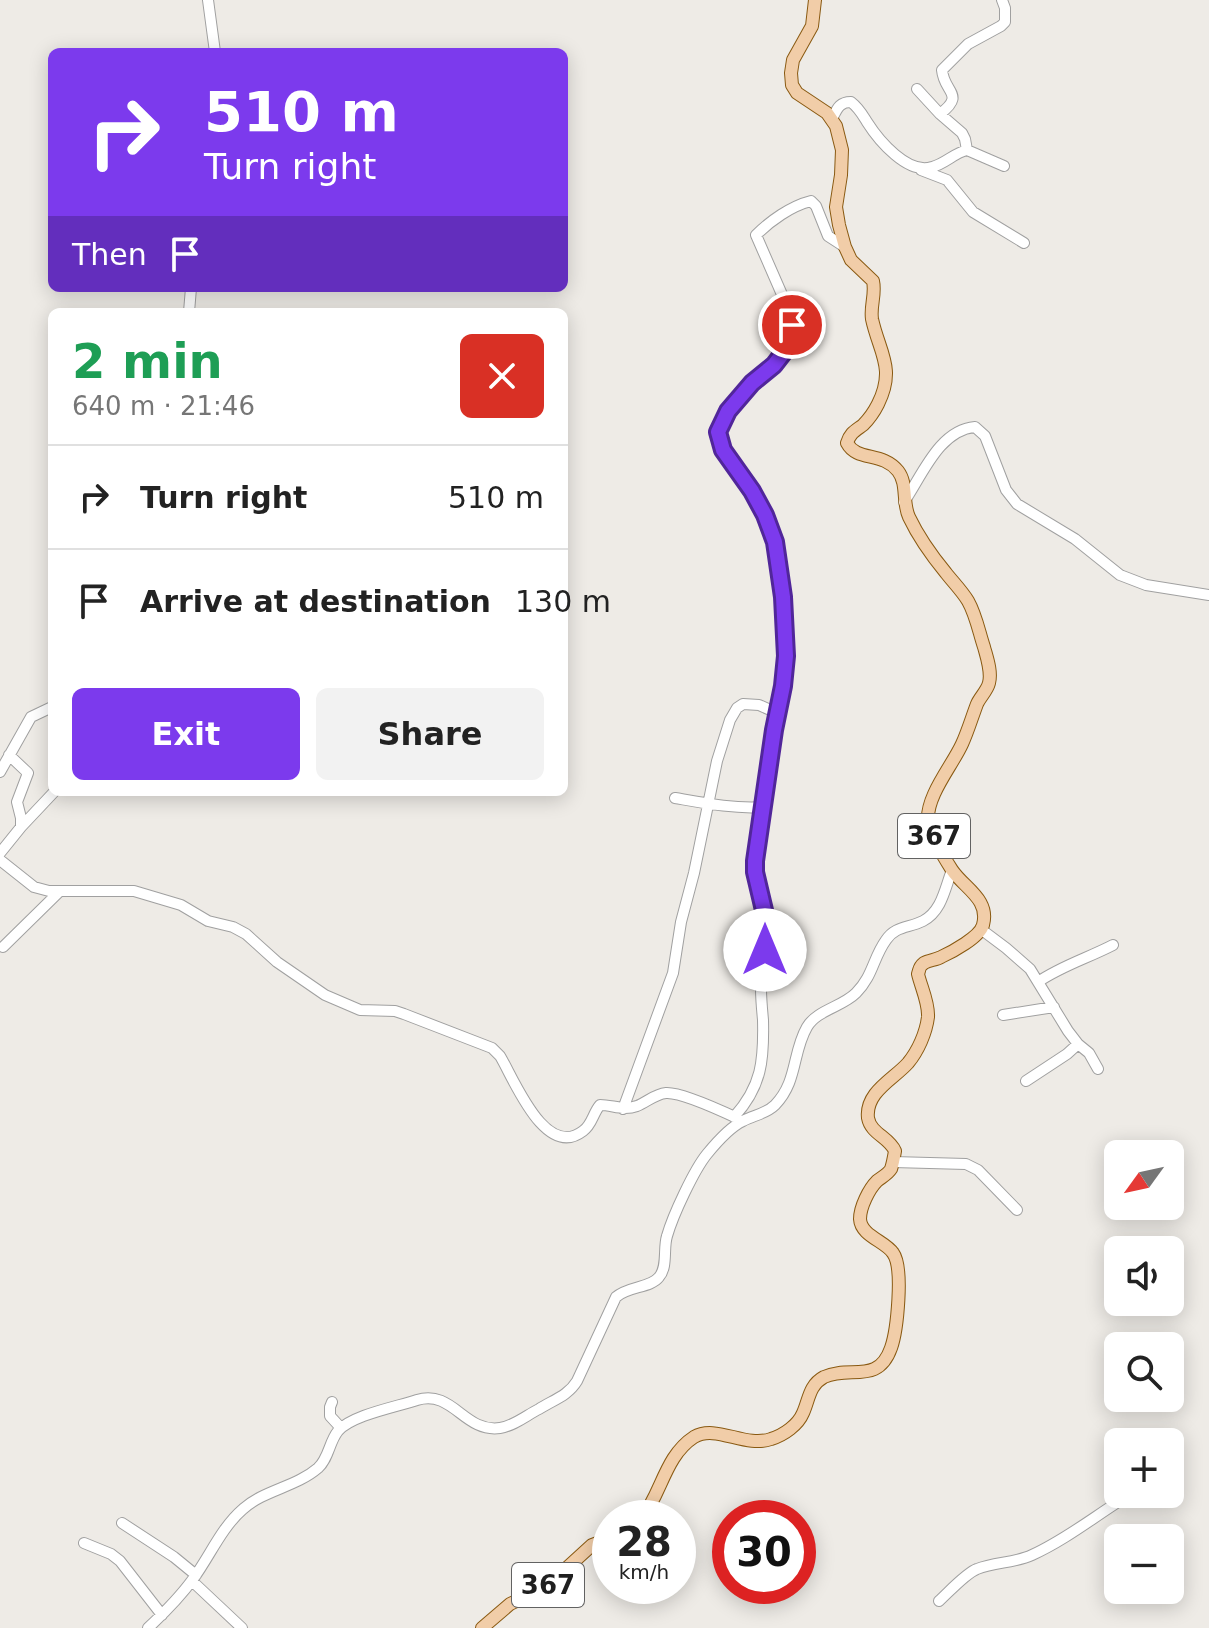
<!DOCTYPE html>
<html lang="en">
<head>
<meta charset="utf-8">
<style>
	body { margin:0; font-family:"DejaVu Sans",sans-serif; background:#f2f2f2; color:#222; height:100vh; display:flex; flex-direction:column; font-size:30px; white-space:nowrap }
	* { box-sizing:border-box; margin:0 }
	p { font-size:26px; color:#767676 }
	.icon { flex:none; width:44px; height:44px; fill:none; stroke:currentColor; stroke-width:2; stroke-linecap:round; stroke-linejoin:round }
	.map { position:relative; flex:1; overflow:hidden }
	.sheet { position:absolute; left:48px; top:308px; width:520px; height:488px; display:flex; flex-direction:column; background:#fff; border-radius:12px; box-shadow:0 4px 20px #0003 }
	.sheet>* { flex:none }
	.hud { position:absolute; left:48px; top:48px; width:520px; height:244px; border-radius:12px; box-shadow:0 4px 20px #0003; background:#7c3aed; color:#fff; overflow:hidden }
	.needle { width:52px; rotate:237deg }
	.fabs { position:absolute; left:1104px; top:1140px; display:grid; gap:16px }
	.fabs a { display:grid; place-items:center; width:80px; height:80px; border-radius:12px; background:#fff; box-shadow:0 4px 20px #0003; font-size:40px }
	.speed { position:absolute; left:592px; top:1500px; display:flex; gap:16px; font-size:40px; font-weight:700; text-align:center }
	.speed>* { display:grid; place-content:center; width:104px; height:104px; border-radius:50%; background:#fff; box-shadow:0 4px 20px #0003; line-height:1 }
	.speed small { font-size:20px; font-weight:400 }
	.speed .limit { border:12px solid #d22; background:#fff; color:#111 }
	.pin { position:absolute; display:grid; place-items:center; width:68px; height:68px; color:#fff; margin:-34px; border:4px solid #fff; border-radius:50%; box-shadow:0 2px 8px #0007 }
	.me { position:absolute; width:88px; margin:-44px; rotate:0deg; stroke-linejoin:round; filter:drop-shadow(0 0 6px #0008) }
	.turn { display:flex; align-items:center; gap:28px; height:168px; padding:0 24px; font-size:36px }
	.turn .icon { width:104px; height:104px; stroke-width:2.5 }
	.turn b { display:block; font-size:56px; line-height:68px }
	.then { display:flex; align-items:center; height:76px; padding:0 24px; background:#0003; gap:16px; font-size:30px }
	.round { display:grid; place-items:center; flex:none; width:84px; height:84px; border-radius:12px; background:#f2f2f2 }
	.overview { display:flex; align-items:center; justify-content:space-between; height:136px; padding:0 24px }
	h1 { font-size:48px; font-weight:800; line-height:60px; color:#1e9e55 }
	.button { display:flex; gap:16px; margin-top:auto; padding:16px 24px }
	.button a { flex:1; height:92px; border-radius:12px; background:#7c3aed; color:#fff; font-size:32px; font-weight:800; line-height:92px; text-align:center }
	.button a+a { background:#f2f2f2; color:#222 }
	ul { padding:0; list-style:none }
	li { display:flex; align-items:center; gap:24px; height:104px; padding:0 24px; border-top:2px solid #e0e0e0 }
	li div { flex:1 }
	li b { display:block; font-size:30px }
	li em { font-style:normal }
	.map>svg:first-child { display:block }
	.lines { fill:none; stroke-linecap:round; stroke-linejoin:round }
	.minor-casing { stroke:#a0a0a0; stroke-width:12 }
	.major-casing { stroke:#895911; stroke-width:14 }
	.minor { stroke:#fff; stroke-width:10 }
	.major { stroke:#f1cda8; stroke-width:12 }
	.route-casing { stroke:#51269a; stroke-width:20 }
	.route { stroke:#7c3aed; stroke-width:14 }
	.labels { text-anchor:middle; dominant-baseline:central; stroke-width:6; stroke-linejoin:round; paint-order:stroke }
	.shield { fill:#fff; stroke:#626262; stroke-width:2 }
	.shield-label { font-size:26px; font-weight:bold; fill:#1f1f1f }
</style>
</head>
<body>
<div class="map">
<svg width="1209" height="1628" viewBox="0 0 1209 1628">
	<rect width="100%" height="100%" fill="#eeebe6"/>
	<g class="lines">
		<g class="minor-casing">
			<path id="minor" d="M208 0 215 52
				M917 89 940 114 962 133 965 139 967 150
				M940 114C966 94 944 93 942 70L968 44 1001 26 1005 22V8L1002 0
				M832 119C837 109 839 102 851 102 859 108 862 114 867 122 879 141 908 175 932 167 945 164 954 153 967 150L1004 166
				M921 170 947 180 973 212 1024 243
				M189 312 191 288
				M904 502C922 476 939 430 975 427L985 436 1006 490 1017 504 1075 539 1120 575 1146 585 1209 595
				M0 772 31 717 52 707
				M675 798C704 803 734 809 763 807
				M21 827 54 792
				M0 853 21 827V818L17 802 28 773 9 755
				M0 860 34 887 49 891H134L181 905 208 921 233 927 246 934 277 962 325 995 360 1010 395 1011 404 1014 492 1048 500 1056C514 1079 545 1160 583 1131 592 1125 593 1113 600 1105 613 1105 623 1111 637 1106 647 1102 655 1094 666 1093 681 1092 722 1111 737 1118
				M982 930 1006 948 1030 969 1068 1031 1078 1044 1089 1053 1098 1069
				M3 947 59 892
				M1038 982C1061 966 1088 958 1113 945
				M1003 1015 1054 1007
				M1026 1081 1067 1054 1078 1044
				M623 1109 673 973 681 922 694 873 717 761 730 720 737 708 743 704 759 705 777 713
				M734 1117C762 1086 764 1060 763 1020 762 1009 761 999 761 989 763 967 769 943 767 921 765 901 756 882 755 861L774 730 783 686 786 656 783 597 775 542 765 515 752 491 723 450 718 432 728 411 752 383 774 365 790 341 792 325 787 306 756 235C770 221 791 206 811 201L816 206 828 236 845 247
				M893 1162 966 1164 978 1170 1017 1210
				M332 1402 330 1407V1416L341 1428
				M122 1523 174 1557 196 1575
				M84 1543 111 1554 120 1561 162 1615
				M192 1581 242 1628
				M939 1601C949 1592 966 1573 977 1569 995 1562 1015 1563 1032 1555 1063 1541 1090 1520 1118 1502
				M148 1628C164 1613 180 1597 193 1579 210 1556 221 1528 243 1509 264 1490 296 1487 318 1468 329 1458 329 1442 338 1431 352 1415 396 1407 417 1400 453 1389 464 1433 500 1428 514 1426 527 1415 539 1409 553 1400 568 1396 577 1381L616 1297C628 1286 651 1288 659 1277 668 1267 663 1248 667 1236 673 1215 694 1170 707 1154 716 1143 730 1127 743 1121 754 1115 766 1114 775 1105 798 1081 792 1053 807 1027 817 1010 842 1007 856 993 873 976 873 958 886 940 895 926 909 928 923 921 942 911 945 888 952 870"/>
		</g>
		<g class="major-casing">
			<path id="major" d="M642 1518C662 1492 665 1456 694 1437 716 1424 745 1448 771 1439 784 1435 798 1425 803 1413 809 1400 809 1385 824 1377 850 1365 878 1385 891 1348 897 1331 904 1268 893 1253 885 1241 861 1236 860 1219 860 1207 869 1189 877 1181 882 1177 888 1174 891 1169 893 1163 894 1157 895 1151 889 1137 871 1134 868 1118 865 1092 894 1079 908 1063 918 1051 926 1033 928 1017 929 1003 921 987 918 974 920 968 919 967 924 963 929 960 936 960 941 957 952 952 980 937 983 925 990 899 964 888 952 870 945 859 929 833 928 821 926 796 952 766 962 744 968 731 972 717 977 704 980 697 987 691 989 683 992 672 987 658 984 647 979 632 976 615 968 601 962 591 953 582 946 573 932 556 918 536 909 517 902 502 908 484 898 471 882 451 857 462 847 443 850 433 855 431 863 425 869 419 874 412 878 404 896 368 879 352 872 319 870 306 876 294 873 281L851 260 845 247 839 225 836 207 841 175 842 150 836 126 827 113 797 93 792 85 791 73 793 60 812 26 815 0
				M482 1628 510 1604 546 1587 592 1545 610 1538"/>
		</g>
		<use href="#minor" class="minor"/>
		<use href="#major" class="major"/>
	</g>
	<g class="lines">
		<g class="route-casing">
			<path id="route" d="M765 950 767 923 755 872V861L774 730 783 686 786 656 783 597 775 542 765 515 752 491 723 450 718 432 728 411 752 383 774 365 784 352 790 341 792 325"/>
		</g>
		<use href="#route" class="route"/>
	</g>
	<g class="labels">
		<g class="shield">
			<rect x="898" y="814" width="72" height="44" rx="6"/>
			<rect x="512" y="1563" width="72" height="44" rx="6"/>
		</g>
		<g class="shield-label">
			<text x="934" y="836">367</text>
			<text x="548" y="1585">367</text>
		</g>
	</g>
</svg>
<div class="fabs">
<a><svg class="needle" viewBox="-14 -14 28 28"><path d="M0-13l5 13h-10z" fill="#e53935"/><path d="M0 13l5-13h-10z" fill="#767676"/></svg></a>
<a><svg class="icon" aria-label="sound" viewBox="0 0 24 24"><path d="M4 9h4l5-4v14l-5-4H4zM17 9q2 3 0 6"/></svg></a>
<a><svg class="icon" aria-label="search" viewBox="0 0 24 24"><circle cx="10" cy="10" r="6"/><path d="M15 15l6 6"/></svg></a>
<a>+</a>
<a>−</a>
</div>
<div class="speed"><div>28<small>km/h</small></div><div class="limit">30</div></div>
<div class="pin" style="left:792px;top:325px;background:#d93025"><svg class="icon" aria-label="arrive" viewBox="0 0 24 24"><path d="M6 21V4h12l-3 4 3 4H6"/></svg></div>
<svg class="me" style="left:765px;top:950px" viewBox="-20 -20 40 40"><circle r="19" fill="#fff"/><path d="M0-13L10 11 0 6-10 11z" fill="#7c3aed"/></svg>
<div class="hud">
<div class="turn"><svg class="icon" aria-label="right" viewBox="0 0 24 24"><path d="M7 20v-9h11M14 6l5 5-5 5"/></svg><div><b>510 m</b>Turn right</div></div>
<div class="then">Then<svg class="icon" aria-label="arrive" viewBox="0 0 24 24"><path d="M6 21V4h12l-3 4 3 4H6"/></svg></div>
</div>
<section class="sheet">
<div class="overview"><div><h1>2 min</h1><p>640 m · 21:46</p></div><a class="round" style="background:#d93025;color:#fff"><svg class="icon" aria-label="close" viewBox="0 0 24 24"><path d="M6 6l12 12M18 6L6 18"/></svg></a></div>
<ul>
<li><svg class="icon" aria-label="right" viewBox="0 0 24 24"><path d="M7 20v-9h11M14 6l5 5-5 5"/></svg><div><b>Turn right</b></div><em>510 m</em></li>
<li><svg class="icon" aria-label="arrive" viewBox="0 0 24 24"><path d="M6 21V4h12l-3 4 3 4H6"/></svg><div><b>Arrive at destination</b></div><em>130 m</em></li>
</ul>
<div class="button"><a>Exit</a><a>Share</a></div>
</section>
</div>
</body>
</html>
